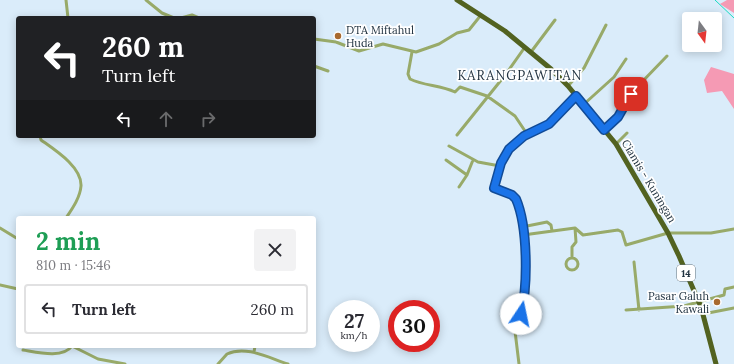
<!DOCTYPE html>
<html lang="en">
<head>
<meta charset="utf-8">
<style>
	body { margin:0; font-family:Lora,serif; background:#f2f2f3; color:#2b2b33; height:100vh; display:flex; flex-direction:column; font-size:15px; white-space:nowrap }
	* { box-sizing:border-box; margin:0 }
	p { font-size:13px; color:#7c7c81 }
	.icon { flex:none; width:22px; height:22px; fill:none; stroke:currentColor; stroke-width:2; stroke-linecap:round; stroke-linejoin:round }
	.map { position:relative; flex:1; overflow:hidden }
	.panel { position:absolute; left:16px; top:216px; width:300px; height:132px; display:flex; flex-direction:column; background:#fff; border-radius:4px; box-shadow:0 2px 10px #0003 }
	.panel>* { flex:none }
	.banner { position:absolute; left:16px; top:16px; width:300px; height:122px; border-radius:4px; box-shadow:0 2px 10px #0003; background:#202124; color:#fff; overflow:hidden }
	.needle { width:26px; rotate:165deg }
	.controls { position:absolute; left:682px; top:12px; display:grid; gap:8px }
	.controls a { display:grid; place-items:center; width:40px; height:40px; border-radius:4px; background:#fff; box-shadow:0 2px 10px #0003; font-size:20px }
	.speed { position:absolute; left:328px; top:300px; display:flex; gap:8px; font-size:20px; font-weight:700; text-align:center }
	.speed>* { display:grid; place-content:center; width:52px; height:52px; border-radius:50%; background:#fff; box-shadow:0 2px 10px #0003; line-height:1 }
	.speed small { font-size:10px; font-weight:400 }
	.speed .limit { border:6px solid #d22; background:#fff; color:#111 }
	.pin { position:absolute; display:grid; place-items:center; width:34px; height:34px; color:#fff; margin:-17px; border-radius:8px; box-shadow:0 2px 6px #0006 }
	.me { position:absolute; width:44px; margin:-22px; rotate:11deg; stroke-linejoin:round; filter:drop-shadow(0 0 3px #0008) }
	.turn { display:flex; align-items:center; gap:14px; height:84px; padding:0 20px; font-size:18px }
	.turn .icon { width:52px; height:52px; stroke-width:2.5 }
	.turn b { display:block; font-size:28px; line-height:34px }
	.lanes { display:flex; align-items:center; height:38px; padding:0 20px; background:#0003; justify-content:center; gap:20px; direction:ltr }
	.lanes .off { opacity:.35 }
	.round { display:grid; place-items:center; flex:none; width:42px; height:42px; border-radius:4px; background:#f2f2f3 }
	.head { display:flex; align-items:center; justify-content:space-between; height:68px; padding:0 20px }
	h1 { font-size:24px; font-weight:700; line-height:30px; color:#1e9e55 }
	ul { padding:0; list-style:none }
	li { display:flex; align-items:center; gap:12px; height:50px; margin:0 8px 6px; padding:0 12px; border:2px solid #e1e1e2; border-radius:4px }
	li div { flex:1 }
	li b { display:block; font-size:15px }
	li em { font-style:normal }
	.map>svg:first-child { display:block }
	.forest { fill:#f59ab4 }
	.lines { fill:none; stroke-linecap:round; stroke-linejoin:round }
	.stream { stroke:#1cdcc4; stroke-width:1 }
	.minor { stroke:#98aa69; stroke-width:3 }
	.trunk { stroke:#526220; stroke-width:5 }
	.route-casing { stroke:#114b97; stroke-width:10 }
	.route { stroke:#1a73e8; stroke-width:7 }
	.poi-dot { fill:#a86a30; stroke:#fff; stroke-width:1.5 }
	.labels { text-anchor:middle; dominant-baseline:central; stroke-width:3.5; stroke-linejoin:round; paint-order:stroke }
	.shield { fill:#fff; stroke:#637079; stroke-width:1 }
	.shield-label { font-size:10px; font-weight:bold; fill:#203240 }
	.poi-label { font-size:11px; fill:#203240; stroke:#fff; text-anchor:start }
	.street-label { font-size:11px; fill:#203240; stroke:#fff }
	.quarter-label { font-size:13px; letter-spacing:1px; fill:#203240; stroke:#fff }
</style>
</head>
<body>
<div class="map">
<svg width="734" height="364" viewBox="0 0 734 364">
	<rect width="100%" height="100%" fill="#daecfa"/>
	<path class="forest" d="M727 0H734V13L720 4Z
		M711 67 734 74V109L722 91 707 93 704 80Z"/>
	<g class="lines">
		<path class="stream" d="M715 0 734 18"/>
		<path class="minor" d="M66 0 68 18
			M146 0 162 13 174 18
			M181 18 192 15 199 18
			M314 39 336 42 359 51 383 44 416 52 439 44 457 33 469 30 481 15
			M412 52 408 74 410 79C424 86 440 85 455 92L460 87 487 96 515 116 527 134
			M531 52 555 20
			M314 66 328 71
			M568 86 584 68 606 25
			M583 105 614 77 626 59
			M604 130 618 117 639 85 667 56
			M457 135 506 74 525 47
			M40 136 41 140C55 150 82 167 81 186 80 198 72 209 66 218
			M616 144 627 133
			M449 146 478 162 500 166 509 149 524 136 549 124 576 96
			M446 160 467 175 473 160
			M500 166 494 188 516 199 523 235 525 259 524 301 515 331 519 364
			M459 187 467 175
			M522 227 547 222 551 225 552 231
			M0 228 18 239
			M523 235 575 228 583 235 618 230 622 232 626 245 668 233H711L734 229
			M572 257V247L576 242 575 228
			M566 264a6 6 0 1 1 12 0a6 6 0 1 1-12 0Z
			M634 262 639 310
			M0 285 18 289
			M626 310 684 306 724 295 725 289 734 287
			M703 314 734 308
			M72 346 98 359 125 364
			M23 350C36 352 63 359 72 346
			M254 352 255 346
			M218 364 227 354C246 345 269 358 288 364"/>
		<path class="trunk" d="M457 0 505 31 551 69 568 86 616 144 668 233 679 256 701 307 716 364"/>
	</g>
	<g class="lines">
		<g class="route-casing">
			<path id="route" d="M521 314C528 285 528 227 516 199L512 195 494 188 501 163 509 149 524 136 549 124 576 96 604 130 618 117 631 94"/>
		</g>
		<use href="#route" class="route"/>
	</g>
	<g class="poi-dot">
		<circle cx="338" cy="36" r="4"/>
		<circle cx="717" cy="302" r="4"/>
	</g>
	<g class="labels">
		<rect class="shield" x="677" y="265" width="18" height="16" rx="3"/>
		<g class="shield-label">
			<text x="686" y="273">14</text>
		</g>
		<g class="poi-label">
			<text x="346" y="30">DTA Miftahul<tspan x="346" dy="13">Huda</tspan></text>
			<text x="709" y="296" text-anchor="end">Pasar Galuh<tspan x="709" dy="13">Kawali</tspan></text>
		</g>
		<g class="street-label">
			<text transform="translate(649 181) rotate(59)">Ciamis - Kuningan</text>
		</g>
		<g class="quarter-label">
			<text x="520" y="75">KARANGPAWITAN</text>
		</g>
	</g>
</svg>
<div class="controls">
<a><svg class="needle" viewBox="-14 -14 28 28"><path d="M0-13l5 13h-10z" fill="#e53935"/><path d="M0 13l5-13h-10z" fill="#7c7c81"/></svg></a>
</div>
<div class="speed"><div>27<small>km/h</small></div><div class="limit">30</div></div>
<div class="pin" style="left:631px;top:94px;background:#d93025"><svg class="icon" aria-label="arrive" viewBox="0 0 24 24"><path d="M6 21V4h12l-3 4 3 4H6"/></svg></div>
<svg class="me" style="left:521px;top:314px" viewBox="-20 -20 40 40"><circle r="19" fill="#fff"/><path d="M0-13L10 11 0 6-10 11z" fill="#1a73e8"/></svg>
<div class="banner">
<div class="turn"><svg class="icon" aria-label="left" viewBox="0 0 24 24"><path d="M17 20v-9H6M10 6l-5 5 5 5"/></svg><div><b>260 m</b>Turn left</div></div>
<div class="lanes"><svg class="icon" aria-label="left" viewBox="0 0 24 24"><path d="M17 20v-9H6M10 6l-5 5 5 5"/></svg><svg class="icon off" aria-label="ahead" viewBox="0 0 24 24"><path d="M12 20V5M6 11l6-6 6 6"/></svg><svg class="icon off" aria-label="right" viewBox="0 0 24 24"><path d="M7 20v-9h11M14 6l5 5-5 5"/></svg></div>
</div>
<section class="panel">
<div class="head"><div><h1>2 min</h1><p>810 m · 15:46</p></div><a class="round"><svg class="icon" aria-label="close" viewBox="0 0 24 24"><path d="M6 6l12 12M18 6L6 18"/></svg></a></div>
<ul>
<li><svg class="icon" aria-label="left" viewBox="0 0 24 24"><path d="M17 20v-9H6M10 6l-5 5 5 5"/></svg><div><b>Turn left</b></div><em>260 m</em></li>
</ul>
</section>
</div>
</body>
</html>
